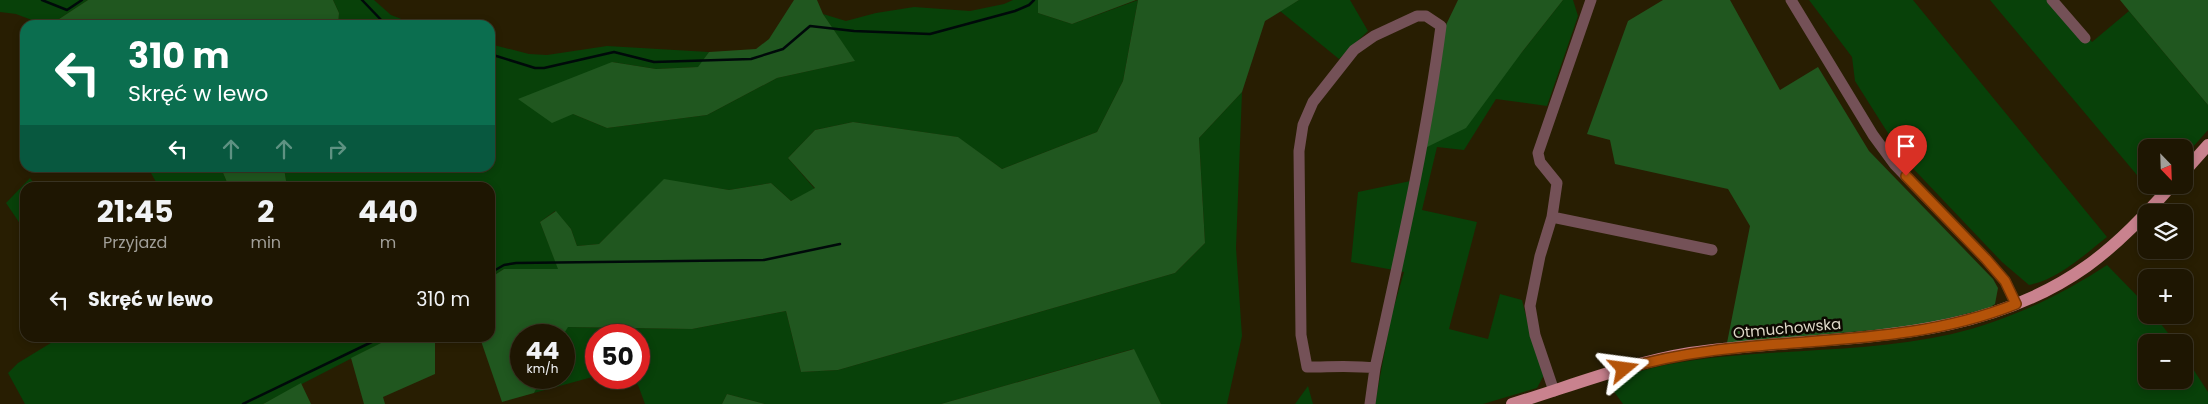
<!DOCTYPE html>
<html lang="pl">
<head>
<meta charset="utf-8">
<style>
	body { margin:0; font-family:Poppins,sans-serif; background:#2b2311; color:#f1f3f6; height:100vh; display:flex; flex-direction:column; font-size:19px; white-space:nowrap }
	* { box-sizing:border-box; margin:0 }
	p { font-size:16px; color:#a19f99 }
	.icon { flex:none; width:28px; height:28px; fill:none; stroke:currentColor; stroke-width:2; stroke-linecap:round; stroke-linejoin:round }
	.map { position:relative; flex:1; overflow:hidden }
	.sheet { position:absolute; left:20px; top:182px; width:475px; height:160px; display:flex; flex-direction:column; background:#1e1602; border-radius:15px; box-shadow:0 2px 8px #0003,0 0 0 1px #3c3524 }
	.sheet>* { flex:none }
	.guide { position:absolute; left:20px; top:20px; width:475px; height:152px; border-radius:15px; box-shadow:0 2px 8px #0003,0 0 0 1px #3c3524; background:#0b6e4f; color:#fff; overflow:hidden }
	.needle { width:32px; rotate:157deg }
	.tools { position:absolute; left:2138px; top:139px; display:grid; gap:10px }
	.tools a { display:grid; place-items:center; width:55px; height:55px; border-radius:10px; background:#1e1602; box-shadow:0 2px 8px #0003,0 0 0 1px #3c3524; font-size:25px }
	.speed { position:absolute; left:510px; top:324px; display:flex; gap:10px; font-size:25px; font-weight:700; text-align:center }
	.speed>* { display:grid; place-content:center; width:65px; height:65px; border-radius:50%; background:#1e1602; box-shadow:0 2px 8px #0003,0 0 0 1px #3c3524; line-height:1 }
	.speed small { font-size:12px; font-weight:400 }
	.speed .limit { border:8px solid #d22; background:#fff; color:#111 }
	.pin { position:absolute; display:grid; place-items:center; width:42px; height:42px; color:#fff; margin:-51px -21px; border-radius:50% 50% 50% 0; rotate:-45deg; box-shadow:0 0 5px #0007 }
	.pin .icon { rotate:45deg }
	.me { position:absolute; width:55px; margin:-28px; rotate:74deg; stroke-linejoin:round; filter:drop-shadow(0 0 4px #0008) }
	.turn { display:flex; align-items:center; gap:18px; height:105px; padding:0 25px; font-size:22px }
	.turn .icon { width:65px; height:65px; stroke-width:2.5 }
	.turn b { display:block; font-size:35px; line-height:42px }
	.lanes { display:flex; align-items:center; height:48px; padding:0 25px; background:#0003; justify-content:center; gap:25px; direction:ltr }
	.lanes .off { opacity:.35 }
	.eta { display:flex; justify-content:space-evenly; align-items:center; height:85px; text-align:center }
	.eta b { font-size:30px; font-weight:700; line-height:35px }
	ul { padding:0; list-style:none }
	li { display:flex; align-items:center; gap:15px; height:65px; padding:0 25px }
	li div { flex:1 }
	li b { display:block; font-size:19px }
	li em { font-style:normal }
	.map>svg:first-child { display:block }
	.green { fill:#084109 }
	.forest { fill:#20571f }
	.lines { fill:none; stroke-linecap:round; stroke-linejoin:round }
	.stream { stroke:#000a0a; stroke-width:2.5 }
	.minor { stroke:#745157; stroke-width:11 }
	.major { stroke:#c9828e; stroke-width:12 }
	.route-casing { stroke:#753606; stroke-width:12 }
	.route { stroke:#b45309; stroke-width:9 }
	.labels { text-anchor:middle; dominant-baseline:central; stroke-width:5; stroke-linejoin:round; paint-order:stroke }
	.street-label { font-size:15px; fill:#ded8c8; stroke:#0d0901 }
</style>
</head>
<body>
<div class="map">
<svg width="2208" height="404" viewBox="0 0 2208 404">
	<rect width="100%" height="100%" fill="#281e02"/>
	<path class="green" d="M0 0H88L50 25H45L16 14 0 12Z
		M333 0H374L391 15 417 25H338L339 13Z
		M1013 0H1038V13L1072 24 1138 0 1123 81 1097 132 1002 169 957 137 853 122 815 130 788 158 815 189 791 201 771 183 729 190 664 180 599 244 577 246 571 229 555 211 540 222 559 270 504 269 490 278V188L287 187 284 168H490V44L529 54 547 55 607 46 709 52 699 67 656 69 612 62 573 114 607 128 707 115 777 78 854 61 823 14 846 21 876 13 914 7 970 11 1004 4Z
		M1299 0H1350L1368 31 1339 59 1280 11Z
		M1563 0H1573L1578 16 1547 106 1496 99 1464 150 1437 147 1422 210 1477 222 1449 329 1488 339 1500 294 1522 300 1532 340 1544 375 1537 388 1483 404H1375L1391 317 1404 272 1351 262 1358 192 1420 179 1425 148 1522 52Z
		M1809 0H1913L2107 237C2084 255 2059 279 2029 285L2002 262 1905 160 1855 81 1852 57Z
		M1990 0H2057L2092 42 2129 11 2208 105V130L2184 157V148H2146V185H2159L2152 193Z
		M1242 92 1236 248 1242 336 1227 404H1161L1133 349 941 404H765L727 394 722 404H645L638 385 627 378H639V335H596V376L534 393 542 378H564L563 335 567 327 692 329 786 311 801 372 838 370 1175 273 1205 243 1199 138Z
		M148 168H221L229 187H159Z
		M30 178 37 187 25 188V231L6 203Z
		M2107 265 2146 305V315H2154L2175 342H2146V380H2184V355L2208 392V404H1623L1607 382C1626 376 1645 369 1665 365 1760 347 1858 355 1952 334 2007 321 2060 296 2107 265Z
		M59 338H391L263 404H25L8 373 18 363Z
		M1308 386 1313 404H1295Z"/>
	<path class="forest" d="M88 0H333L339 13 338 25H132L116 21 107 25H50Z
		M794 0H817L823 14 855 61 777 78 707 115 607 128 573 114 552 123 518 99 612 62 656 69 698 67 709 52 756 49 769 39Z
		M1038 0H1136L1072 24 1038 13Z
		M1138 0H1299L1265 21 1242 92 1199 138 1205 243 1175 273 838 370 801 372 786 311 692 329 568 327 563 335H521V378H542L534 393 502 402 480 338H490V278L504 269H558L540 222 556 211 571 229 577 246 599 244 664 179 729 190 771 183 791 201 815 188 788 158 815 130 853 122 958 137 1002 169 1097 132 1123 81Z
		M1458 0H1563L1522 52 1466 128 1425 148 1445 27Z
		M1663 0H1730L1780 90 1818 67 1869 151 1993 279 1998 288 1995 304 1989 308 1918 326 1727 343 1750 226 1728 189 1615 164 1610 140 1587 134 1628 21Z
		M2120 0H2208V105L2129 11Z
		M221 168H284L287 187H229Z
		M391 338H448L435 343V374L383 397 385 404H364L351 358Z
		M1134 349 1161 404H941Z
		M301 383 311 404H263L265 403Z
		M727 394 765 404H722Z"/>
	<g class="lines">
		<path class="stream" d="M42 0 67 10 82 0
			M362 0 386 25
			M490 54 535 68H544L614 52 654 62 751 59 783 49 810 26 854 31 930 34 1015 11 1029 5 1034 0
			M490 273 504 265 516 263 764 260 840 244
			M243 404 380 338"/>
		<path class="minor" d="M1591 0 1538 153 1540 162 1557 183 1552 217 1712 250
			M1791 0 1873 135 1895 165 1986 259 2005 281 2016 304
			M2052 0 2085 38
			M1552 217 1540 256 1530 306 1535 335 1554 391
			M1370 404 1375 368C1353 365 1330 367 1307 367L1301 335 1299 151 1303 125 1313 102 1354 50 1374 36 1417 16H1426L1441 26C1426 141 1400 254 1375 368"/>
		<path class="major" d="M2184 172 2208 145
			M1512 404C1571 386 1629 363 1690 353 1825 333 1969 350 2087 266 2119 243 2146 214 2172 185"/>
	</g>
	<g class="lines">
		<g class="route-casing">
			<path id="route" d="M1624 369C1752 330 1889 355 2016 304L2005 281 1986 259 1906 176"/>
		</g>
		<use href="#route" class="route"/>
	</g>
	<g class="labels">
		<g class="street-label">
			<text transform="translate(1787 328) rotate(-5)">Otmuchowska</text>
		</g>
	</g>
</svg>
<div class="tools">
<a><svg class="needle" viewBox="-14 -14 28 28"><path d="M0-13l5 13h-10z" fill="#e53935"/><path d="M0 13l5-13h-10z" fill="#a19f99"/></svg></a>
<a><svg class="icon" aria-label="layers" viewBox="0 0 24 24"><path d="M12 4l9 5-9 5-9-5zM3 14l9 5 9-5"/></svg></a>
<a>+</a>
<a>−</a>
</div>
<div class="speed"><div>44<small>km/h</small></div><div class="limit">50</div></div>
<div class="pin" style="left:1906px;top:176px;background:#d93025"><svg class="icon" aria-label="arrive" viewBox="0 0 24 24"><path d="M6 21V4h12l-3 4 3 4H6"/></svg></div>
<svg class="me" style="left:1624px;top:369px" viewBox="-20 -20 40 40"><path d="M0-17L14 15 0 8-14 15z" fill="#b45309" stroke="#fff" stroke-width="4"/></svg>
<div class="guide">
<div class="turn"><svg class="icon" aria-label="left" viewBox="0 0 24 24"><path d="M17 20v-9H6M10 6l-5 5 5 5"/></svg><div><b>310 m</b>Skręć w lewo</div></div>
<div class="lanes"><svg class="icon" aria-label="left" viewBox="0 0 24 24"><path d="M17 20v-9H6M10 6l-5 5 5 5"/></svg><svg class="icon off" aria-label="ahead" viewBox="0 0 24 24"><path d="M12 20V5M6 11l6-6 6 6"/></svg><svg class="icon off" aria-label="ahead" viewBox="0 0 24 24"><path d="M12 20V5M6 11l6-6 6 6"/></svg><svg class="icon off" aria-label="right" viewBox="0 0 24 24"><path d="M7 20v-9h11M14 6l5 5-5 5"/></svg></div>
</div>
<section class="sheet">
<div class="eta">
<div><b>21:45</b><p>Przyjazd</p></div>
<div><b>2</b><p>min</p></div>
<div><b>440</b><p>m</p></div>
</div>
<ul>
<li><svg class="icon" aria-label="left" viewBox="0 0 24 24"><path d="M17 20v-9H6M10 6l-5 5 5 5"/></svg><div><b>Skręć w lewo</b></div><em>310 m</em></li>
</ul>
</section>
</div>
</body>
</html>
